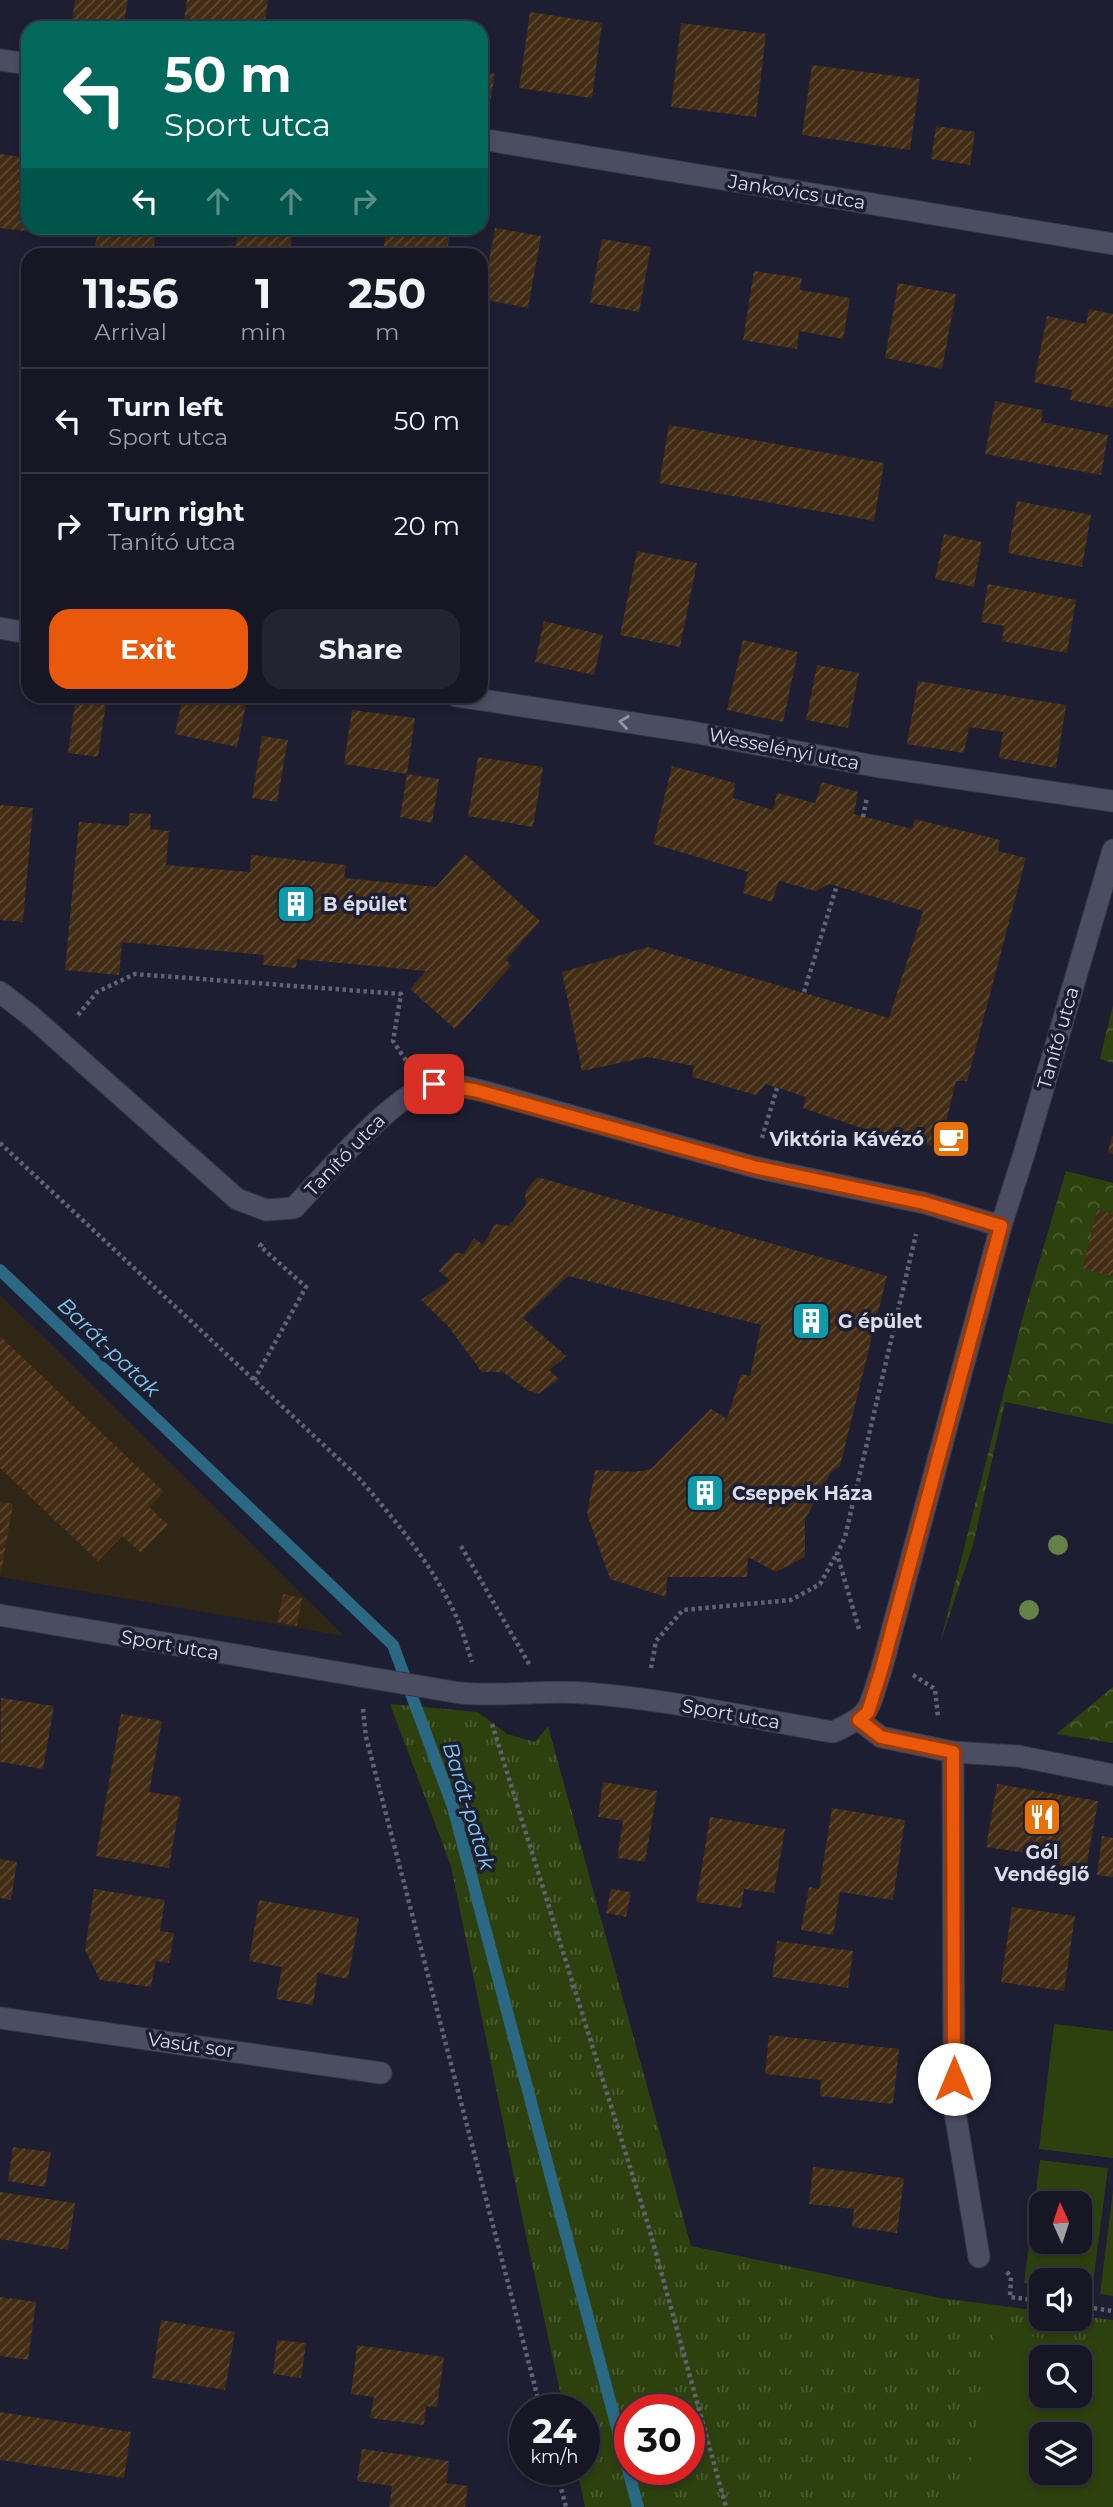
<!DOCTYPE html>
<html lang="en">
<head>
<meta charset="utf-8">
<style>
	body { margin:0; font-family:Montserrat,sans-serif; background:#232332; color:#f1f3f6; height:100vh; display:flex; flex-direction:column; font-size:26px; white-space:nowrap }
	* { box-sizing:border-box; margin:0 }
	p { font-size:23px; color:#9e9fa7 }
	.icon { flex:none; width:38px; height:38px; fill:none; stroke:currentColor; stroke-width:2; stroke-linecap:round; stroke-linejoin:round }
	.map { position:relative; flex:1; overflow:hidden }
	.sheet { position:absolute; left:21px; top:248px; width:467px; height:455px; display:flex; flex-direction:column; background:#161625; border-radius:21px; box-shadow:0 4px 10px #0003,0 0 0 2px #353542 }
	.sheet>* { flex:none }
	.banner { position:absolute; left:21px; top:21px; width:467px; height:214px; border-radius:21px; box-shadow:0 4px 10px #0003,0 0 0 2px #353542; background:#00695c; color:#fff; overflow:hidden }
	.needle { width:46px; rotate:357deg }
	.buttons { position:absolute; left:1029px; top:2191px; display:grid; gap:14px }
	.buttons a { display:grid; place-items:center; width:63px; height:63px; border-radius:14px; background:#161625; box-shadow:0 4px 10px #0003,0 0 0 2px #353542; font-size:35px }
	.speed { position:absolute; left:509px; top:2394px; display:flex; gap:14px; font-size:35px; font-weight:700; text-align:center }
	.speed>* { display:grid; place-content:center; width:91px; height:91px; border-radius:50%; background:#161625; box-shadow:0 4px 10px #0003,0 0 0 2px #353542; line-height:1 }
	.speed small { font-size:18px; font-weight:400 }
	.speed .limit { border:10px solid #d22; background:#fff; color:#111 }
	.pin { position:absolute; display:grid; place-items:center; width:60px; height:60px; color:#fff; margin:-30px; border-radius:14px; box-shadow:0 4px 10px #0006 }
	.me { position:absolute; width:77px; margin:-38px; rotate:0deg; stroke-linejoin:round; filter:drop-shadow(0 0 5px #0008) }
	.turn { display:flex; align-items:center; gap:24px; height:147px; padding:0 28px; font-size:32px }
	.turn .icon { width:91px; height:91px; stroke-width:2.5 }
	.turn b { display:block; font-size:49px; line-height:60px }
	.lanes { display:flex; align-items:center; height:66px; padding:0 28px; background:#0003; justify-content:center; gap:35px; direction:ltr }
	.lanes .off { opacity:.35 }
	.eta { display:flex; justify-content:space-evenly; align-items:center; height:119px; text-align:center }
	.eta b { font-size:42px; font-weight:700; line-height:49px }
	.primary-button { display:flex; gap:14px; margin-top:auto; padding:14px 28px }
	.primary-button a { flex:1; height:80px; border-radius:21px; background:#ea580c; color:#fff; font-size:28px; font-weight:700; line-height:80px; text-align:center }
	.primary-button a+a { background:#232332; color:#f1f3f6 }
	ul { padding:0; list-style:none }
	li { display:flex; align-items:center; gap:21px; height:105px; padding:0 28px; border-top:2px solid #353542 }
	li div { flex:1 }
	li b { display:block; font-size:26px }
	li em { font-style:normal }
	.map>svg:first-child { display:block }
	.industrial { fill:#2f2616 }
	.grass { fill:url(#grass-tufts); fill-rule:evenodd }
	.park { fill:url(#park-crowns) }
	.pitch { fill:#2d410e; fill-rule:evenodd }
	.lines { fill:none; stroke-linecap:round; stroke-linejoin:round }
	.stream { stroke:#2a6883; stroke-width:12 }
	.building { fill:url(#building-hatch) }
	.lane-casing { stroke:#353746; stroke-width:23 }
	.street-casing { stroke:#353746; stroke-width:23 }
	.path { stroke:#616273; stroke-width:4.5; stroke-dasharray:3.5 3.5; stroke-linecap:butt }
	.lane { stroke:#4b4d63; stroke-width:21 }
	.street { stroke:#4b4d63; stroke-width:21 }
	.tree { fill:#658149 }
	.oneway { stroke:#9294a6 }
	.route-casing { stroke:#983908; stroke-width:18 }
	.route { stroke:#ea580c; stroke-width:12 }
	.labels { text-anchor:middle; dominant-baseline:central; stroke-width:7; stroke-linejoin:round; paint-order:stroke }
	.street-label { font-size:19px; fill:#dadce9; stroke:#1d1e31 }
	.poi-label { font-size:19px; font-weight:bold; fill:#dadce9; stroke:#1d1e31; text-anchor:start }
	.water-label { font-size:21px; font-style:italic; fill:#7dccf2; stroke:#1d1e31 }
</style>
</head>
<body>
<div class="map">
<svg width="1113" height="2507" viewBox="0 0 1113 2507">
	<defs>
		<pattern id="grass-tufts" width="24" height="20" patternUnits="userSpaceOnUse" patternTransform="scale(1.75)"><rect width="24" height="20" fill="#2d410e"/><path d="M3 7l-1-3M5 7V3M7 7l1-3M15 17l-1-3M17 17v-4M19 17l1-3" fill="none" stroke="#4b5c31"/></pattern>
		<pattern id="park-crowns" width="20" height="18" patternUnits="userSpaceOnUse" patternTransform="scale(1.75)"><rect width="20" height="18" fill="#2d410e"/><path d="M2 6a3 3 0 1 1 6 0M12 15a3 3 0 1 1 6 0" fill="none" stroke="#4b5c31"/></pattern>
		<pattern id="building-hatch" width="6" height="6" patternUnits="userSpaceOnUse" patternTransform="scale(1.75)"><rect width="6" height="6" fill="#422c13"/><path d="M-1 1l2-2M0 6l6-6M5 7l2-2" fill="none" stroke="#5d4a35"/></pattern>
	</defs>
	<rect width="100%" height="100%" fill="#1d1e31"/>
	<path class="industrial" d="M0 1295 44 1337 344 1636 0 1577Z"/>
	<path class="grass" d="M390 1704 478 1712 507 1734 535 1742 548 1726 691 2246 940 2298 1041 2311V2319H1080V2316L1113 2320V2507H585L577 2469H584V2410H564L525 2231 451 1866ZM1041 2357H1080V2396H1041ZM630 2410H690V2469H630ZM1041 2434H1080V2473H1041Z"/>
	<path class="park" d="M1113 1005V1063L1100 1059Z
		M1066 1171 1113 1183V1424L1005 1402 973 1545 940 1643 1023 1316Z
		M1113 1687V1743L1056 1734Z"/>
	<path class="pitch" d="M1054 2024 1113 2031V2158L1039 2149Z
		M1040 2160 1108 2168 1092 2291 1080 2290V2280H1041V2285L1024 2283ZM1041 2203H1080V2242H1041Z
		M1113 2190V2296L1100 2294Z
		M996 2329 1113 2353V2507H962ZM1041 2357H1080V2396H1041ZM1041 2434H1080V2473H1041Z"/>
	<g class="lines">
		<path class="stream" d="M0 1270 393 1645 453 1807 638 2507"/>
	</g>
	<path class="building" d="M75 0H128L123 28H71Z
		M187 0H268L264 28H183Z
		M530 12 602 23 592 98 519 88Z
		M681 23 766 34 756 117 671 107Z
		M812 65 920 79 910 150 802 135Z
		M481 72 495 74 490 103 481 102Z
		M936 126 975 132 970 165 931 159Z
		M0 154 28 158V228H34L33 232 0 228Z
		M99 228H157L152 256H122L94 250Z
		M239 228H294L288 256H227L229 245 235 247Z
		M387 228H451L446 256H382Z
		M495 228 541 236 528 308 482 299Z
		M602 239 651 247 639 312 590 303Z
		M754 271 802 278 800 290 850 298 843 339 799 331 797 349 743 340Z
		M898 283 956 294 942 369 885 358Z
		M1089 309 1113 314V408L1070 400 1072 390 1034 382 1047 316 1086 324Z
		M995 401 1043 410 1041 422 1108 435 1101 475 985 454Z
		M669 425 884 463 874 521 659 483Z
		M1017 501 1091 515 1082 567 1008 553Z
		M944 534 982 542 974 587 935 579Z
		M637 551 697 563 680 647 620 635Z
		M988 584 1076 600 1067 653 1002 641 1004 626 981 622Z
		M544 621 603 635 594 675 535 662Z
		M743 640 798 652 783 722 727 710Z
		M817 665 859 673 848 728 806 720Z
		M918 681 1066 705 1056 768 999 758 1003 732 969 727 964 753 907 744Z
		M76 696H107L98 757 68 753Z
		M183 696H248L237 747 175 734Z
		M352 710 415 718 407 774 344 764Z
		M262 736 288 740 277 802 252 798Z
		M478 757 543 767 533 827 468 816Z
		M672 766 735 783 733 798 773 810 777 793 815 803 822 782 858 792 854 814 912 829 915 819 1000 840 998 851 1026 858 967 1081H956L940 1148 870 1131 803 1108 806 1097 766 1084 756 1095 692 1077 694 1066 647 1057 582 1071 562 972 648 947 889 1018 923 911 829 884 816 891 779 881 772 902 743 893 748 872 653 844Z
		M407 774 439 779 432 823 400 817Z
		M0 805 33 808 23 922 0 920Z
		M130 813 151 814 150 829 169 831 166 865 250 872 251 855 346 865 344 878 436 887 465 854 540 921 506 960 512 965 455 1029 410 989 426 971 297 959 296 968 263 965 264 955 122 942 119 975 65 970 79 822 128 826Z
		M1112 1136H1113V1154L1108 1153Z
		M537 1177 887 1276 840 1466 831 1472 805 1519V1557L776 1572 748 1557 747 1577H667L666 1597 610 1579 587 1514 595 1470 634 1472 651 1469 711 1409 727 1419 741 1374 750 1376 761 1325 568 1276 523 1318 566 1356 549 1370 559 1379 538 1394 527 1390 503 1372H482L447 1325 421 1300 450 1280 439 1271 455 1252 464 1254 474 1238 483 1245 495 1224 509 1226 526 1205 525 1192Z
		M1097 1210 1113 1214V1276L1083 1269Z
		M0 1336 164 1492 149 1507 168 1525 141 1553 122 1536 98 1561 0 1468Z
		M0 1502 13 1504 1 1573H0Z
		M283 1594 302 1598 297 1626 277 1622Z
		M1 1698 54 1706 43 1769 0 1762Z
		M121 1714 162 1721 149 1792 181 1797 169 1868 96 1856Z
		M603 1782 657 1791 645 1862 617 1858 623 1821 598 1817Z
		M997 1784 1098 1801 1086 1869 1051 1864 1052 1857 986 1847Z
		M832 1808 905 1820 893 1900 840 1892 833 1935 801 1930 809 1887 819 1889Z
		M710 1817 785 1829 774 1893 744 1889 741 1908 696 1902Z
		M1102 1836 1113 1838V1877L1097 1875Z
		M0 1859 17 1862 11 1900 0 1898Z
		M94 1889 165 1900 160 1931 174 1933 169 1963 156 1961 151 1987 100 1980 85 1950Z
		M611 1889 631 1892 626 1917 606 1913Z
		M259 1900 359 1918 348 1979 318 1973 313 2005 276 1999 282 1967 249 1961Z
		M1012 1907 1075 1916 1064 1991 1001 1982Z
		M777 1941 853 1951 848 1988 772 1977Z
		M769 2035 899 2049 893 2104 820 2096 821 2080 765 2074Z
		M13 2147 51 2152 45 2187 8 2181Z
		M813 2167 904 2178 897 2233 852 2227 854 2209 809 2204Z
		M0 2192 75 2203 68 2250 0 2239Z
		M0 2297 36 2302 28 2360 0 2356Z
		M161 2320 235 2332 225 2390 152 2378Z
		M277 2340 306 2343 301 2378 273 2374Z
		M357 2345 444 2357 437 2407 426 2406 424 2425 370 2418 374 2397 351 2394Z
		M0 2412 131 2432 124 2478 0 2460Z
		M362 2449 449 2461 446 2483 468 2486 465 2507H389L392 2486 357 2481Z"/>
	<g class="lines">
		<g class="lane-casing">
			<path id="lane" d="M953 1752 1018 1756 1113 1775"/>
		</g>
		<g class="street-casing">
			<path id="street" d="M0 60 28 64
				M481 139 1113 244
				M0 628 28 633
				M456 696 692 732 874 766 1113 801
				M0 992 31 1016 237 1199 266 1210 294 1208C322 1179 398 1087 437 1084 455 1083 473 1089 490 1093L754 1167 924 1203 1001 1226
				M0 1615 460 1693C501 1697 542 1690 584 1693 667 1699 750 1718 833 1732 874 1713 867 1711 881 1671L1001 1226 1024 1154 1113 850
				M859 1720 881 1737 953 1752 954 2106 979 2257
				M0 2018 381 2073"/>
		</g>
		<path class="path" d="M863 817 867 797
			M804 992 837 885
			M78 1015 97 992 135 974 401 994 393 1041 407 1062
			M762 1138 777 1088
			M0 1143 358 1477C395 1520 432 1564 456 1616 463 1631 467 1647 472 1662
			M254 1380 306 1287 260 1246 265 1241
			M461 1546 529 1664
			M859 1629 837 1554 845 1537 916 1234
			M651 1668 656 1641 683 1610 791 1600 820 1584 836 1555
			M913 1675 935 1689 938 1717
			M363 1709 366 1737 541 2410
			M492 1724 649 2228 726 2507
			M1007 2272 1011 2277 1010 2297 1041 2301
			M1080 2306 1113 2311
			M556 2469 566 2507"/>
		<use href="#lane" class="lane"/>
		<use href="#street" class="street"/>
	</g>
	<g class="tree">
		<circle cx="1058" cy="1545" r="10"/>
		<circle cx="1029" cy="1610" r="10"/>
	</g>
	<defs><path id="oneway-chevron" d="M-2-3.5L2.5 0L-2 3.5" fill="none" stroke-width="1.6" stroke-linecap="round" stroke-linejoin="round" transform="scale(1.75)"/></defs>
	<use class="oneway" href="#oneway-chevron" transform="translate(624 722) rotate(-172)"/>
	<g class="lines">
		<g class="route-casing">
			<path id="route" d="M434 1084 474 1090 754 1167 924 1203 1001 1226 881 1671 868 1712 859 1720 881 1737 953 1752 954 2079"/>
		</g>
		<use href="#route" class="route"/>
	</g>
	<defs>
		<g id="building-square" transform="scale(2.0125)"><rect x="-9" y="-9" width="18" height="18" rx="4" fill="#0f9aa8" stroke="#1d1e31"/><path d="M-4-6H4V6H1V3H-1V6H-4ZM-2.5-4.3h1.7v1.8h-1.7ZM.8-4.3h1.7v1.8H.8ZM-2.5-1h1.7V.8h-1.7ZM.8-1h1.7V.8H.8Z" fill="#fff"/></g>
		<g id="cafe-square" transform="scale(2.0125)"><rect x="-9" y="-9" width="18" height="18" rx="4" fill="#e8710a" stroke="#1d1e31"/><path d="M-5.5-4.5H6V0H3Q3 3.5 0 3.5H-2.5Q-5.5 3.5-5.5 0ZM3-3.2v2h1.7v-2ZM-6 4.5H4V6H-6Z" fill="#fff"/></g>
		<g id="restaurant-square" transform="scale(2.0125)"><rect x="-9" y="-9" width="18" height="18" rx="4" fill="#e8710a" stroke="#1d1e31"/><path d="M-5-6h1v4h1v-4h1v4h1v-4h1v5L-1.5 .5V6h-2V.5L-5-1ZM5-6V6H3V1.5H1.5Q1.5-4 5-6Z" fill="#fff"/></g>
	</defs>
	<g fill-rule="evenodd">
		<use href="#building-square" x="296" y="904"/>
		<use href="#cafe-square" x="951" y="1139"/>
		<use href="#building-square" x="811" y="1321"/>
		<use href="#building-square" x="705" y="1493"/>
		<use href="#restaurant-square" x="1042" y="1817"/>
	</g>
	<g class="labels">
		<g class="street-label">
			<text transform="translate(797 192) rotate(9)">Jankovics utca</text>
			<text transform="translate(784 749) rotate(11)">Wesselényi utca</text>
			<text transform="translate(1058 1038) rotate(-74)">Tanító utca</text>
			<text transform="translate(345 1155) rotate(-46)">Tanító utca</text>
			<text transform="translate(170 1645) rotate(10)">Sport utca</text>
			<text transform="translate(731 1714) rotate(10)">Sport utca</text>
			<text transform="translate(191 2045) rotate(8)">Vasút sor</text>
		</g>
		<g class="poi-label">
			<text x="323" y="904">B épület</text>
			<text x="924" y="1139" text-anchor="end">Viktória Kávézó</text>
			<text x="838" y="1321">G épület</text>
			<text x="732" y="1493">Cseppek Háza</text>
			<text x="1042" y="1852" text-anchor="middle">Gól<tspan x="1042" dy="22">Vendéglő</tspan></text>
		</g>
		<g class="water-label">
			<text transform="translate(109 1347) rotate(44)">Barát-patak</text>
			<text transform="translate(469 1806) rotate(73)">Barát-patak</text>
		</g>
	</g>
</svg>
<div class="buttons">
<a><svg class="needle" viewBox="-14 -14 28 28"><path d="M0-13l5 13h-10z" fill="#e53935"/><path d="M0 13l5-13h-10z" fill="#9e9fa7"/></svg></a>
<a><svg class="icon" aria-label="sound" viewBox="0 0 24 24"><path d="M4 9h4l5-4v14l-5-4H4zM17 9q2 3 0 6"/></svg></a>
<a><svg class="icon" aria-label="search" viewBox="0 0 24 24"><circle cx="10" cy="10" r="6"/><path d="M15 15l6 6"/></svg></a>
<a><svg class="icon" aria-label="layers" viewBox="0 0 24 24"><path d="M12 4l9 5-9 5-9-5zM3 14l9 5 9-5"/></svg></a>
</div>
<div class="speed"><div>24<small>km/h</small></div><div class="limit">30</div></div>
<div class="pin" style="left:434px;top:1084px;background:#d93025"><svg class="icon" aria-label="arrive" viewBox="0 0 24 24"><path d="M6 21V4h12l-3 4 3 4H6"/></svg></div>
<svg class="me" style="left:954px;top:2079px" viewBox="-20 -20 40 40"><circle r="19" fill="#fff"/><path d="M0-13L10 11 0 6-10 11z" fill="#ea580c"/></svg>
<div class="banner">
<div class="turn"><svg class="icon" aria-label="left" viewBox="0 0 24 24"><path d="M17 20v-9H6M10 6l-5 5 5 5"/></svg><div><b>50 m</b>Sport utca</div></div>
<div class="lanes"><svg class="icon" aria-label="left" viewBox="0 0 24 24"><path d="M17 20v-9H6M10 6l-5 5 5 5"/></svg><svg class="icon off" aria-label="ahead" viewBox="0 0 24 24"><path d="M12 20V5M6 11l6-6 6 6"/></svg><svg class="icon off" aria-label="ahead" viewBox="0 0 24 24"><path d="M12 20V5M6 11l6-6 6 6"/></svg><svg class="icon off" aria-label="right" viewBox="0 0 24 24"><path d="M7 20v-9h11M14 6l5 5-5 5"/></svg></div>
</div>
<section class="sheet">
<div class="eta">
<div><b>11:56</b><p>Arrival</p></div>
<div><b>1</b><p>min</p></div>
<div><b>250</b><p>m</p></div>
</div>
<ul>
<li><svg class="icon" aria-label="left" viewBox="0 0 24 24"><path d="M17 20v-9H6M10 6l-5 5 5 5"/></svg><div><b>Turn left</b><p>Sport utca</p></div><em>50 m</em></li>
<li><svg class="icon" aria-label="right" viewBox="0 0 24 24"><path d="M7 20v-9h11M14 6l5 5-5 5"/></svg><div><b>Turn right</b><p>Tanító utca</p></div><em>20 m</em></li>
</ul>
<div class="primary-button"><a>Exit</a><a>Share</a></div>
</section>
</div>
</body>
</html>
